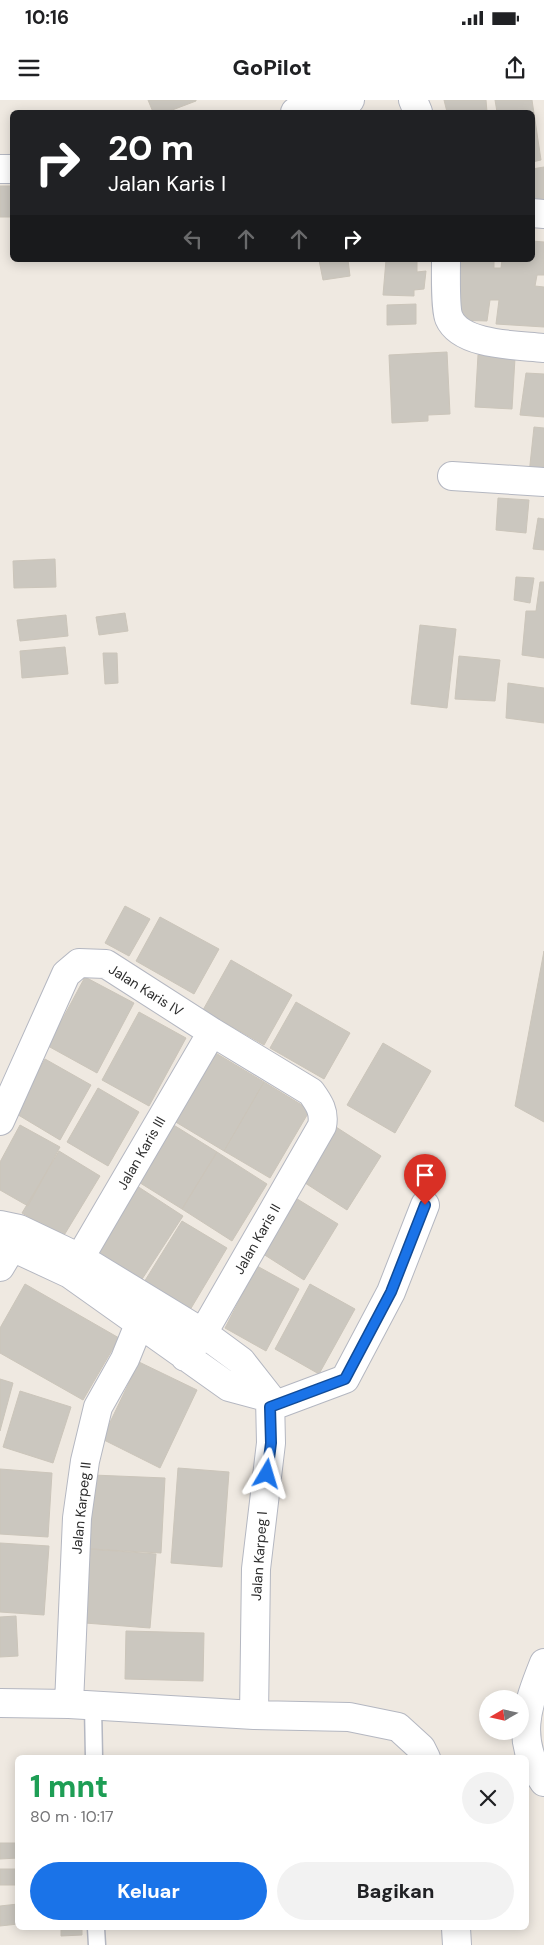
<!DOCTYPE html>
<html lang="id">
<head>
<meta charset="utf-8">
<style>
	body { margin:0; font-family:"DM Sans",sans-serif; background:#f2f2f2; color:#202124; height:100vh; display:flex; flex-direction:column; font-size:19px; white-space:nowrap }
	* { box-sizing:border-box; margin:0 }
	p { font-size:16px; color:#757577 }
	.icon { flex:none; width:28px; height:28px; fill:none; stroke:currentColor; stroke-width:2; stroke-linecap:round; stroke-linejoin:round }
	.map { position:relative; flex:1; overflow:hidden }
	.drawer { position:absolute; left:15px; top:1655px; width:514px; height:175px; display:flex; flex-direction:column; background:#fff; border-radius:8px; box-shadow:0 2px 12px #0003 }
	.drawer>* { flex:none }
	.top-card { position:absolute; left:10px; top:10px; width:525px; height:152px; border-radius:8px; box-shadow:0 2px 12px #0003; background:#202124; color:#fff; overflow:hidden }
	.needle { width:32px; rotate:261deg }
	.buttons { position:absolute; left:479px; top:1590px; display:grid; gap:10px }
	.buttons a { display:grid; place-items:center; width:50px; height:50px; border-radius:50%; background:#fff; box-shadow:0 2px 12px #0003; font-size:25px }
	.pin { position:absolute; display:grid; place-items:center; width:42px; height:42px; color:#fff; margin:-51px -21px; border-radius:50% 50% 50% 0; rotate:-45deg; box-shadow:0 0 5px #0007 }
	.pin .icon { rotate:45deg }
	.me { position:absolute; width:55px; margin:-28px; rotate:7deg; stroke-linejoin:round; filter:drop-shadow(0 0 4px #0008) }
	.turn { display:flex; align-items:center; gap:18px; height:105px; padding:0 15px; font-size:22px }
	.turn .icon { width:65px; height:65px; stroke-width:2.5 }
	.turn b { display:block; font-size:35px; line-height:42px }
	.lanes { display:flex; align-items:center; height:48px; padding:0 15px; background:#0003; justify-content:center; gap:25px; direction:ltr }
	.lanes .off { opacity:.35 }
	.round { display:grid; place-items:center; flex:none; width:52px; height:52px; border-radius:26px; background:#f2f2f2 }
	.overview { display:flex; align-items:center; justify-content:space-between; height:85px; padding:0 15px }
	h1 { font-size:30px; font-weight:800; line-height:38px; color:#1e9e55 }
	.button { display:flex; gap:10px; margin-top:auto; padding:10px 15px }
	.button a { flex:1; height:58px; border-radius:30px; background:#1a73e8; color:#fff; font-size:20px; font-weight:800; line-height:58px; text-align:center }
	.button a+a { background:#f2f2f2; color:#202124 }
	.status { display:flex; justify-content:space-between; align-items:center; height:35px; padding:0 25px; background:#fff; direction:ltr }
	.status svg { height:14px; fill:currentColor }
	header { display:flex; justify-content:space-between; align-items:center; height:65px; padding:0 15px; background:#fff; font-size:22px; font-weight:800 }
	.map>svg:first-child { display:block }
	.building { fill:#cbc7bf; stroke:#cbc5ba }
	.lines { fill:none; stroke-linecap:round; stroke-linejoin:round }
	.lane-casing { stroke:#b4b7c1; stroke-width:19 }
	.street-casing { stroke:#b4b7c1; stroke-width:30 }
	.lane { stroke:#fff; stroke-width:16 }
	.street { stroke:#fff; stroke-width:28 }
	.route-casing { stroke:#114b97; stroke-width:12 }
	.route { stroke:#1a73e8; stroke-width:9 }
	.labels { text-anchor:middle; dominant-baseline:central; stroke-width:4.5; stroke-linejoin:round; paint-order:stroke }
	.street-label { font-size:14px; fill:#2e2e2e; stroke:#fff }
</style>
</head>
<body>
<div class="status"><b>10:16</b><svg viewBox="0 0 49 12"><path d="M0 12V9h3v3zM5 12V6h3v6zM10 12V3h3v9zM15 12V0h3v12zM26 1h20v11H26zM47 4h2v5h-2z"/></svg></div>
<header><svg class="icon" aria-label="menu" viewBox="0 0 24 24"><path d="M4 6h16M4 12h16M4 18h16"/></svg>GoPilot<svg class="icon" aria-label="share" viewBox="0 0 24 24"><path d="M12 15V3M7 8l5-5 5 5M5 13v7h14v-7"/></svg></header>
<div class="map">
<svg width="544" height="1845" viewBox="0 0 544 1845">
	<rect width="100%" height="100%" fill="#efe9e1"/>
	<path class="building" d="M148 0H196V1L167 12H153Z
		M444 0H486L487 12H447Z
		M495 0H532L541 60 532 62V12H497Z
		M544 67V102L532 103V69Z
		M0 86H12V117H0Z
		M532 141 544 142V175H537L535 186 544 187V227L496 224 499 200H490L487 221 454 220 459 160H494V168H501L502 160H532Z
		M319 160H348L350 176 323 180Z
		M386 160H417V172L426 171 424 189 414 190V196L383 195Z
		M416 204V224L387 225V205Z
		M447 252 450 314 428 315V321L392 323 389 255Z
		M478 255 515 258 512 309 475 307Z
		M526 273 544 274V317L520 315Z
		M534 327 544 328V375L529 374Z
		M498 398 529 400 526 433 496 430Z
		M538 418 544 419V450L533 449Z
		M55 459 56 487 14 488 13 461Z
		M516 477 534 478 530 503 514 500Z
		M540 482H544V558L522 555 526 511H536Z
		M125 513 128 531 99 535 96 517Z
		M66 515 68 536 20 541 17 520Z
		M420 525 456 529 447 608 411 604Z
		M65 547 68 574 22 578 20 551Z
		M103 553H117L118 583 105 584Z
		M459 556 500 560 495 601 455 599Z
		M508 583 544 588V623L506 618Z
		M125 806 150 819 129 856 105 843Z
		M160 817 219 849 194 894 136 861Z
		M544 851V1022L515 1006Z
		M231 860 292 895 264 945 203 910Z
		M85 877 134 903 97 973 48 946Z
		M296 902 350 933 324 979 270 948Z
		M139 912 186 938 149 1006 102 980Z
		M383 943 431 971 395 1033 347 1005Z
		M214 952 264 982 224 1051 174 1021Z
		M45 959 91 985 60 1040 15 1013Z
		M264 982 310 1010 270 1078 224 1051Z
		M98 988 139 1012 108 1066 67 1042Z
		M172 1024 217 1052 182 1109 137 1081Z
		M20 1025 60 1047 28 1106 0 1090V1062Z
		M336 1027 381 1056 347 1110 302 1081Z
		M59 1051 100 1076 63 1137 22 1113Z
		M217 1052 267 1084 232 1141 182 1109Z
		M134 1084 183 1116 137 1187 89 1155Z
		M294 1097 338 1124 304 1180 260 1152Z
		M182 1121 227 1148 187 1215 141 1187Z
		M257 1166 299 1189 266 1251 225 1228Z
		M25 1184 119 1238 83 1300 0 1253V1228Z
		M310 1184 355 1209 319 1274 275 1249Z
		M139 1262 197 1290 160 1368 102 1339Z
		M0 1279 13 1283 0 1331Z
		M20 1291 71 1307 53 1363 3 1347Z
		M178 1368 229 1372 222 1467 171 1463Z
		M0 1369 52 1373 48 1437 0 1434Z
		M93 1375 165 1378 161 1453 90 1449Z
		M0 1443 49 1446 44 1515 0 1512Z
		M90 1449 156 1454 150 1528 85 1523Z
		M16 1516 18 1556 0 1557V1517Z
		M126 1531 204 1533 203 1581 125 1579Z
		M0 1743H18V1758L0 1759Z
		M0 1769H18V1785H0Z
		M18 1804V1824L0 1826V1806Z
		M61 1828H82V1835L61 1836Z"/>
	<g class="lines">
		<g class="lane-casing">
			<path id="lane" d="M93 1606 94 1658
				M96 1828 97 1845"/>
		</g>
		<g class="street-casing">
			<path id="street" d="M413 0 418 12
				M295 12 350 0
				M0 69H12
				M532 113 544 114
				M446 160C446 172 445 209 449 218 461 246 518 245 544 248
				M452 376 544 382
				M0 1021 66 874 79 863 106 864 212 932 311 992C319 1003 325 1012 322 1026L203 1233 185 1257
				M0 1125 19 1129 80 1158 203 1233 241 1261 270 1298
				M0 1130 12 1147 70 1174 229 1287 270 1298
				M0 1167 12 1147
				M71 1173 212 932
				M270 1307 345 1279 391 1192 425 1105
				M544 1563C527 1606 514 1640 544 1682
				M0 1603 69 1604 254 1615 349 1617 398 1627 421 1648 426 1658
				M69 1604 77 1418 85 1361 98 1307 125 1259 140 1222
				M254 1615 256 1469 271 1343 270 1298
				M456 1828 457 1845"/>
		</g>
		<use href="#lane" class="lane"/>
		<use href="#street" class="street"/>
	</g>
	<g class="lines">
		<g class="route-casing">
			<path id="route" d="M267 1374 271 1343 270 1307 345 1279 391 1192 425 1105"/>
		</g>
		<use href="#route" class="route"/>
	</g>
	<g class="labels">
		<g class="street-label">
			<text transform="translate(146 890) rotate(32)">Jalan Karis IV</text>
			<text transform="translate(141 1053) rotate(-60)">Jalan Karis III</text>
			<text transform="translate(257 1139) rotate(-60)">Jalan Karis II</text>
			<text transform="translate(81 1408) rotate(-84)">Jalan Karpeg II</text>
			<text transform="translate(259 1456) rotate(-86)">Jalan Karpeg I</text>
		</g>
	</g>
</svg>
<div class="buttons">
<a><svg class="needle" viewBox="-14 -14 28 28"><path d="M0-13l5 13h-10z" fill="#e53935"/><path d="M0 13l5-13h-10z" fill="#757577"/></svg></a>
</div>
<div class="pin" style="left:425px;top:1105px;background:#d93025"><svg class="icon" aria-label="arrive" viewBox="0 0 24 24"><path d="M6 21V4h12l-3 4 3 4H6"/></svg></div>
<svg class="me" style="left:267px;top:1374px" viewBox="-20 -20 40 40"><path d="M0-17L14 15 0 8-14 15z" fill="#1a73e8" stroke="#fff" stroke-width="4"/></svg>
<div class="top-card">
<div class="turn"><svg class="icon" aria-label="right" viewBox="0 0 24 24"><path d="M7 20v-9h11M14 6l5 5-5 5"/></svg><div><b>20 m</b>Jalan Karis I</div></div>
<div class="lanes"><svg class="icon off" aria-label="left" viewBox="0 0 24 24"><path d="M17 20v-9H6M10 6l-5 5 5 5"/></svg><svg class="icon off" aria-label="ahead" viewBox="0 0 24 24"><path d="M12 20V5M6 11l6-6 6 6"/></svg><svg class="icon off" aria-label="ahead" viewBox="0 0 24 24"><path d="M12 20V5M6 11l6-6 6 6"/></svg><svg class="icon" aria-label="right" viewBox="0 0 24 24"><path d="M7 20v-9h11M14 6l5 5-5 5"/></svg></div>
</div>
<section class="drawer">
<div class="overview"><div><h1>1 mnt</h1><p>80 m · 10:17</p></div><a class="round"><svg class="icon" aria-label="close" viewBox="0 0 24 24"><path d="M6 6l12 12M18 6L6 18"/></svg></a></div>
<div class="button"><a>Keluar</a><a>Bagikan</a></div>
</section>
</div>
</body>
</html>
